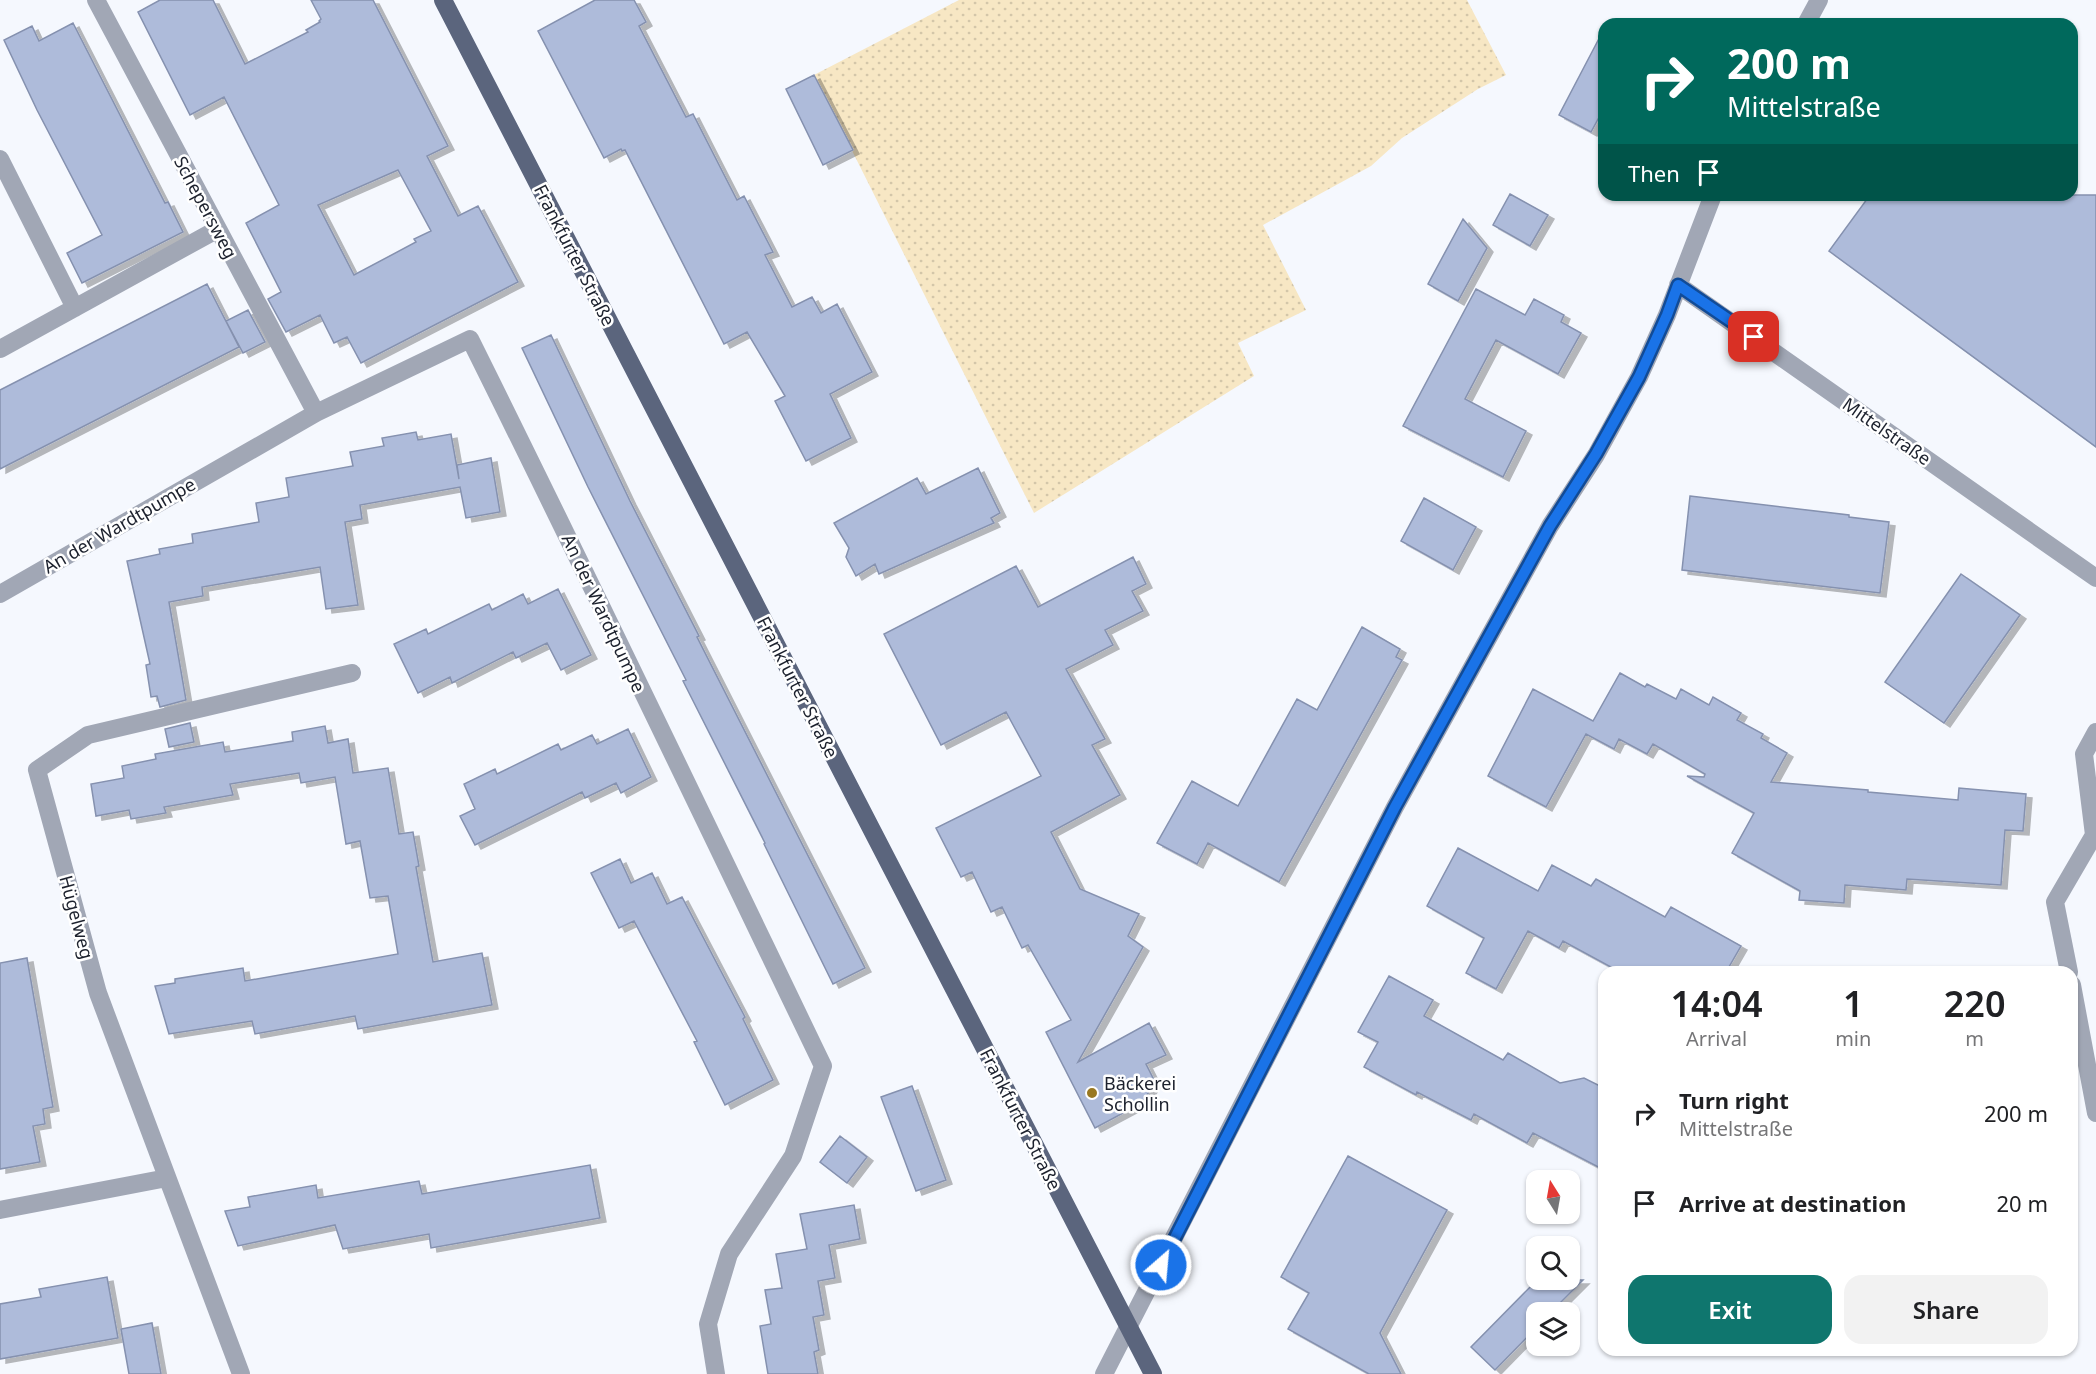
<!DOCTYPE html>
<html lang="en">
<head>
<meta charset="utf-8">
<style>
	body { margin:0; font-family:"Noto Sans",sans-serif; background:#f2f2f2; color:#202124; height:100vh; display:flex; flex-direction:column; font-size:22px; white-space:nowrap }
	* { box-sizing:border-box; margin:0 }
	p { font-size:20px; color:#757577 }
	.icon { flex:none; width:33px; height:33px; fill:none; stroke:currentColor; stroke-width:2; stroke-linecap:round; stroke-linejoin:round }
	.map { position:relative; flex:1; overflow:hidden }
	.panel { position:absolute; left:1598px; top:966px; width:480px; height:390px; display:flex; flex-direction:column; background:#fff; border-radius:18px; box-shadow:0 2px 4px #0004 }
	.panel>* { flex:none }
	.banner { position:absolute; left:1598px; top:18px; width:480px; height:183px; border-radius:18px; box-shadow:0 2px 4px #0004; background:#00695c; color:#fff; overflow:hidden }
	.needle { width:39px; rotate:349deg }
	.controls { position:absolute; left:1526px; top:1170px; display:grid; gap:12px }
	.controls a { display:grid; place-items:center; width:54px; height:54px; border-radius:12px; background:#fff; box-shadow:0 2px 4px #0004; font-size:30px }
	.pin { position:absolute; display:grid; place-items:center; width:51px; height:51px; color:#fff; margin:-26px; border-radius:12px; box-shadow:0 3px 9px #0006 }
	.me { position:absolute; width:66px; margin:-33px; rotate:27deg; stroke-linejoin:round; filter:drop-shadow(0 0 4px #0008) }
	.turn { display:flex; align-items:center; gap:21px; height:126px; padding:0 30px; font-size:27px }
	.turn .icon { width:78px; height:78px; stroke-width:2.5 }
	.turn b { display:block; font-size:42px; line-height:51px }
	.then { display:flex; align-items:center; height:57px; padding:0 30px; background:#0003; gap:12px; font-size:22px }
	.eta { display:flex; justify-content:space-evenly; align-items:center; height:102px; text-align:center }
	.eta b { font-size:36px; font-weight:600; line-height:42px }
	.cta { display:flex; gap:12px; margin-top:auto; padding:12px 30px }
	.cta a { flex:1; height:69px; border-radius:18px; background:#0f766e; color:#fff; font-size:24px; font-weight:600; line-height:69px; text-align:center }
	.cta a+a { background:#f2f2f2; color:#202124 }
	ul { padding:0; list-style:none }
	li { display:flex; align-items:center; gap:18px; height:90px; padding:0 30px }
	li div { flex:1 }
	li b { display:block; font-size:22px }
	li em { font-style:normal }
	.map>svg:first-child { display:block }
	.green { fill:url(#green-dots) }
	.building { fill:#aebbda; stroke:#8591af; stroke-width:1.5; fill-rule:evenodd; filter:url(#shadow) }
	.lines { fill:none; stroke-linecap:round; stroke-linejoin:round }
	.minor { stroke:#a1a7b5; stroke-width:18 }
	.major { stroke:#5b657d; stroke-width:18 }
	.route-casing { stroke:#114b97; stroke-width:15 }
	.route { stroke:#1a73e8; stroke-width:10 }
	.poi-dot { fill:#997821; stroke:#fff; stroke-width:2 }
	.labels { text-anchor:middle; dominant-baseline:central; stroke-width:5; stroke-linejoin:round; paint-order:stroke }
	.street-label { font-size:18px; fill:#1c212d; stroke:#fff }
	.poi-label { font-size:18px; fill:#1c212d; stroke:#fff; text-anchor:start }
</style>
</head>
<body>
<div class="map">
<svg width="2096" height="1374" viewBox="0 0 2096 1374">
	<defs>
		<pattern id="green-dots" width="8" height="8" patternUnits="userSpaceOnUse" patternTransform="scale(1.5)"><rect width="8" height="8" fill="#f7e7c4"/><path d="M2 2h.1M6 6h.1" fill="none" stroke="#d3c6a9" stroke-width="1.8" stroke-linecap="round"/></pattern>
		<filter id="shadow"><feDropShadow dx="6" dy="4" stdDeviation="0" flood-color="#0004"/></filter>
	</defs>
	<rect width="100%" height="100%" fill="#f5f8fe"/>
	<path class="green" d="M959 0H1467L1506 75 1478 89 1402 138 1371 166 1263 225 1306 310 1238 343 1254 376 1034 513 814 75Z"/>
	<path class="building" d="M160 0H213L245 64 308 32 306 30 320 22 319 21 321 19 311 0H373L448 146 427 156 458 216 478 206 518 282 361 363 347 337 334 343 320 315 286 332 268 299 281 292 246 223 279 205 224 97 190 115 138 12ZM398 170 431 231 414 239 416 242 354 275 318 205Z
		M595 0H634L646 22 639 26 686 117 693 114 737 200 744 196 773 252 765 255 792 307 812 297 821 313 837 304 872 372 830 394 851 438 806 461 775 401 785 396 747 332 724 344 625 150 622 151 621 149 604 158 538 31Z
		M73 23 165 203 168 202 183 232 82 283 67 253 102 235 37 110 4 40 32 26 39 41Z
		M1604 29V108L1591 132 1559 115Z
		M814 75 853 150 823 165 786 89Z
		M1510 194 1548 215 1530 246 1493 225Z
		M1870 195H2096V447L1829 251Z
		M1463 219 1487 248 1458 301 1428 284Z
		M207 284 239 347 0 469V390Z
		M1476 289 1525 315 1534 299 1564 315 1561 322 1581 333 1558 374 1496 340 1465 399 1526 431 1503 477 1403 426Z
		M248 310 265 342 243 353 226 321Z
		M551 335 630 501 699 636 697 637 865 968 833 984 764 844 765 843 683 681 686 680 588 487 522 348Z
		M416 432 418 440 451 434 459 479 457 465 491 458 500 512 466 518 460 487 360 505 362 519 345 522 358 605 326 609 320 567 202 587 203 596 169 602 186 700 160 707 157 696 151 697 146 665 150 664 127 561 160 554 159 549 193 543 192 534 259 522 256 503 289 497 286 478 353 466 350 452 384 446 382 438Z
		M978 468 1000 513 991 518 994 523 879 574 875 564 856 576 846 557 849 548 834 523 917 478 926 494Z
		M1690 496 1849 515V517L1889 522 1880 593 1682 570Z
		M1424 498 1476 527 1453 570 1401 541Z
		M1133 557 1146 584 1132 591 1143 611 1105 630 1113 645 1066 669 1105 739 1092 745 1120 795 1051 832 1080 889 1139 914 1128 936 1143 947 1078 1062 1149 1023 1166 1055 1146 1064 1155 1082 1142 1103 1095 1128 1046 1032 1071 1020 1028 945 1022 948 1002 907 991 912 972 872 961 877 936 828 1041 776 1006 712 941 745 884 634 1016 566 1038 607Z
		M1961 574 2020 615 1944 723 1885 682Z
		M558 589 591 655 561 670 547 643 516 658 513 652 452 683 450 677 418 693 394 644 426 629 428 634 489 604 492 610 523 594 528 604Z
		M1362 627 1400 649 1396 657 1402 660 1279 882 1208 843 1197 864 1157 843 1192 781 1238 806 1297 699 1317 710Z
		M1620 673 1645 687 1647 684 1676 699 1681 689 1709 705 1713 697 1741 713 1737 720 1763 734 1761 738 1787 753 1771 782 1868 790V792L1958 800 1959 788 2026 794 2023 831 2005 830 2001 885 1907 879 1906 890 1845 885 1844 903 1799 900 1800 891 1732 853 1754 813 1687 776 1704 777 1705 774 1653 744 1647 754 1619 739 1614 749 1586 734 1546 807 1488 776 1533 689 1593 721Z
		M190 723 194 742 169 747 165 729Z
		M325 726 328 743 348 739 353 773 388 768 399 834 413 832 419 866 416 867 433 962 482 953 492 1005 358 1029 355 1016 255 1034 252 1021 169 1034 155 986 175 983V979L243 968 245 981 398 954 388 896 370 898 360 841 346 844 335 777 301 783 299 773 230 784 233 795 164 807 166 813 131 819 129 810 96 816 91 784 124 778 122 766 156 759 155 754 223 742 225 752 293 741 292 732Z
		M628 729 651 777 621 793 616 783 585 798 582 792 475 845 460 816 475 809 464 784 495 769 497 774 558 744 561 750 592 735 597 744Z
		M1458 848 1538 891 1552 865 1591 886 1596 879 1665 917 1671 907 1741 946 1726 972H1620L1563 941 1559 948 1528 931 1496 989 1466 973 1484 938 1427 906Z
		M620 859 631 883 652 873 667 904 682 897 745 1017 743 1019 773 1080 725 1105 694 1042 697 1041 634 921 619 928 591 873Z
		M27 958 53 1107 43 1109 45 1124 33 1126 40 1162 0 1169V963Z
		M1389 976 1433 1000 1424 1016 1503 1060 1508 1053 1560 1083 1584 1078 1604 1088V1170L1533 1133 1527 1143 1474 1114 1471 1120 1417 1092 1416 1095 1364 1067 1378 1042 1358 1032Z
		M912 1086 946 1180 916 1191 881 1097Z
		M840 1136 867 1157 847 1183 820 1162Z
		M1348 1156 1447 1210 1380 1333 1401 1374H1369L1288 1329 1309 1293 1281 1277Z
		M590 1165 600 1218 431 1248 429 1234 343 1249 335 1225 238 1246 225 1211 250 1207 248 1197 316 1185 318 1198 419 1181 422 1194Z
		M854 1205 860 1239 829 1245 835 1278 818 1281 824 1315 813 1317 819 1350 814 1352 818 1374H768L760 1326 771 1324 765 1290 782 1288 776 1254 807 1249 800 1214Z
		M107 1277 118 1338 0 1359V1304L41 1297 39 1289Z
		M1537 1280H1583L1551 1312H1536V1328L1495 1370 1471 1347Z
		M152 1323 161 1374H129L121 1329Z"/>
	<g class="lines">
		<path class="minor" d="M96 0 316 413
			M1806 24 1819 0
			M0 159 75 308
			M1678 285 2096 578
			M0 349 218 229
			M0 594 316 413 470 339C590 580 706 823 823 1066L793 1156 729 1254 708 1324 716 1374
			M2069 972 2055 902 2094 835 2084 754 2096 732
			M2072 985 2096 1113
			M0 1210 167 1178
			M241 1374 98 993 37 770 88 735 352 673
			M1104 1374 1395 807 1550 526 1596 455 1639 377 1667 315 1713 195"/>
		<path class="major" d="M443 0 1153 1374"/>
	</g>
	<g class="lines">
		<g class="route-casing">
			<path id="route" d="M1161 1265 1395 807 1550 526 1596 454 1639 377 1667 315 1678 285 1754 337"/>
		</g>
		<use href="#route" class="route"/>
	</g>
	<circle class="poi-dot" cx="1092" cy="1093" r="6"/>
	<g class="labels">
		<g class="street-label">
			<text transform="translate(206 207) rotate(62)">Schepersweg</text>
			<text transform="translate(575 255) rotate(63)">Frankfurter Straße</text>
			<text transform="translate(1887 431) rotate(35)">Mittelstraße</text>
			<text transform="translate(119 525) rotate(-30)">An der Wardtpumpe</text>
			<text transform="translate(604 613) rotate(65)">An der Wardtpumpe</text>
			<text transform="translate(798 687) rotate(63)">Frankfurter Straße</text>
			<text transform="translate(77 917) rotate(75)">Hügelweg</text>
			<text transform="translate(1021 1119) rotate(63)">Frankfurter Straße</text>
		</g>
		<g class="poi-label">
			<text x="1104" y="1083">Bäckerei<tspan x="1104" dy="21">Schollin</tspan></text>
		</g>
	</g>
</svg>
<div class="controls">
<a><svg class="needle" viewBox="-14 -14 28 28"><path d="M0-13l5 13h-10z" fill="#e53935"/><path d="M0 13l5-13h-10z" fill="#757577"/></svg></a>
<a><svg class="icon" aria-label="search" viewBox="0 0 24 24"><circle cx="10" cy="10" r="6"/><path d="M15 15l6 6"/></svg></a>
<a><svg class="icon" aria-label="layers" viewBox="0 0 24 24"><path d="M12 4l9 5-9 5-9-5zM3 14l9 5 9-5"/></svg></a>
</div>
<div class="pin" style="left:1754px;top:337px;background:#d93025"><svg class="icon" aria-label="arrive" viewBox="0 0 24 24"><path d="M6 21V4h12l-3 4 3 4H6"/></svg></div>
<svg class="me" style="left:1161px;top:1265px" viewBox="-20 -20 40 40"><circle r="17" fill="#1a73e8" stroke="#fff" stroke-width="3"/><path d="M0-11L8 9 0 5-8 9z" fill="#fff"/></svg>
<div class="banner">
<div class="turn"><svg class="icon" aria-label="right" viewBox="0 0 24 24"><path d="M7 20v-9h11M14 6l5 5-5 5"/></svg><div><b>200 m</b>Mittelstraße</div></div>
<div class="then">Then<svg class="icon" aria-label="arrive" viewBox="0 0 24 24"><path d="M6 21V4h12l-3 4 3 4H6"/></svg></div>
</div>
<section class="panel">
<div class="eta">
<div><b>14:04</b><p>Arrival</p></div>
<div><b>1</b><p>min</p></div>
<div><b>220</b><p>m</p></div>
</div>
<ul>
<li><svg class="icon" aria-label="right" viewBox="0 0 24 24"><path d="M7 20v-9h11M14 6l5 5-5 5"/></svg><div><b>Turn right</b><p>Mittelstraße</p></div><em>200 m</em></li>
<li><svg class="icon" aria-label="arrive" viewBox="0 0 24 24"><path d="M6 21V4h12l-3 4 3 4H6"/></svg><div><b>Arrive at destination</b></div><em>20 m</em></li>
</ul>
<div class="cta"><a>Exit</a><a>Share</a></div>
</section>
</div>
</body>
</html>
